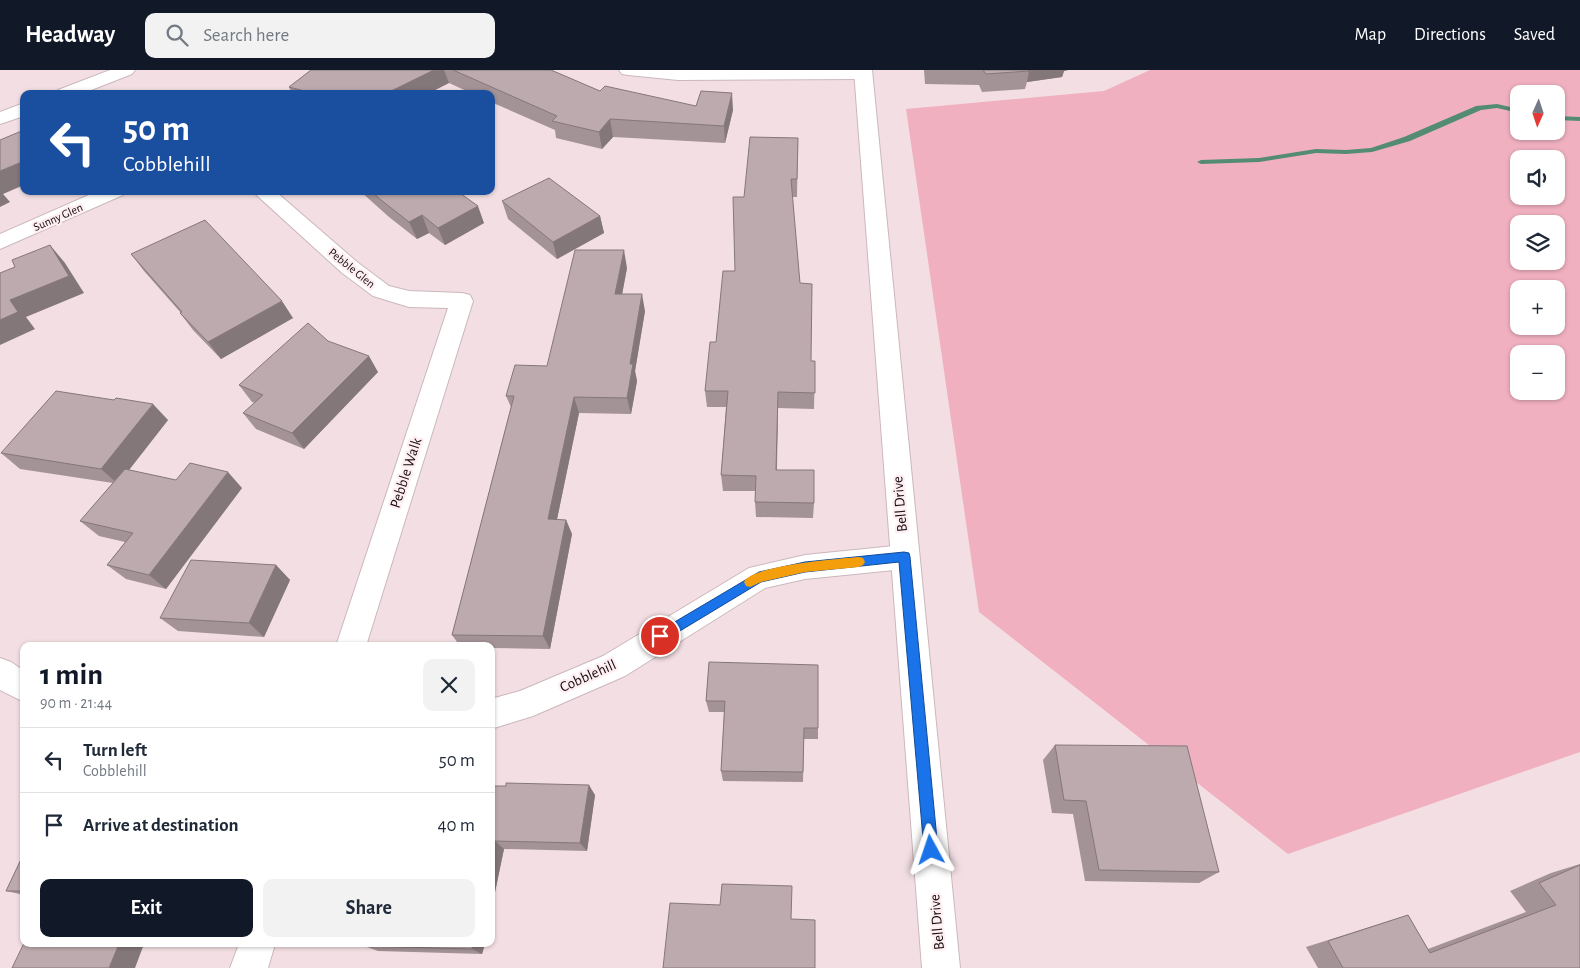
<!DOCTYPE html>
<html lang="en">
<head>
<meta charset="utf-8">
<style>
	body { margin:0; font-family:"Alegreya Sans",sans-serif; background:#f2f2f3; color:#1f2937; height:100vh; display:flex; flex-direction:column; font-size:19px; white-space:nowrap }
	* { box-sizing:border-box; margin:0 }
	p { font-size:16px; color:#747a83 }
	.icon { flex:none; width:28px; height:28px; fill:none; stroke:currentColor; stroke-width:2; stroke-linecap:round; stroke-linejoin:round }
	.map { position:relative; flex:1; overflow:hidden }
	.side { position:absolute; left:20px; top:572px; width:475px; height:305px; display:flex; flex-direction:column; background:#fff; border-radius:10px; box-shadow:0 1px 4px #0004 }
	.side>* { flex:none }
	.banner { position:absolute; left:20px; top:20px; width:475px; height:105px; border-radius:10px; box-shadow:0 1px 4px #0004; background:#1a4fa0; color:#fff; overflow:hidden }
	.needle { width:32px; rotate:183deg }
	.controls { position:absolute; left:1510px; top:15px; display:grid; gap:10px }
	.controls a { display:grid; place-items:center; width:55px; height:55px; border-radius:10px; background:#fff; box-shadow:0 1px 4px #0004; font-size:25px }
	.pin { position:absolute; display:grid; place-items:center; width:42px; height:42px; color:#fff; margin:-21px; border:2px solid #fff; border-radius:50%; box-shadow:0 1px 5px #0007 }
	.me { position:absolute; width:55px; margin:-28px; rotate:355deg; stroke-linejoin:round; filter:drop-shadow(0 0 4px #0008) }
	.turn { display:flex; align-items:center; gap:18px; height:105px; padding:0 20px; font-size:22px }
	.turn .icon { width:65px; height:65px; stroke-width:2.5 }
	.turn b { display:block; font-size:35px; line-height:42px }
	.round { display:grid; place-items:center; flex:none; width:52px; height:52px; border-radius:10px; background:#f2f2f3 }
	.headline { display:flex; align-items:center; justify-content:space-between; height:85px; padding:0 20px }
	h1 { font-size:30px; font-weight:700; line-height:38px; color:#111827 }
	.primary-button { display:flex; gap:10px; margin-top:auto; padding:10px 20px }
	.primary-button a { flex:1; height:58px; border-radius:10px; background:#111827; color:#fff; font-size:20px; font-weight:700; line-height:58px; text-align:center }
	.primary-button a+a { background:#f2f2f3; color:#1f2937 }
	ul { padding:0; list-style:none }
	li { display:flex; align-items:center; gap:15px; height:65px; padding:0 20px; border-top:1px solid #e0e1e3 }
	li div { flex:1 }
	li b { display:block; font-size:19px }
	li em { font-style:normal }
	header { display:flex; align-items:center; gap:30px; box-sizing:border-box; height:70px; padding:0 25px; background:#111827; color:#fff }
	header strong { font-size:24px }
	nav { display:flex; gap:28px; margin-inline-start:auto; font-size:18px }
	.search { width:350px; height:45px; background:#f2f2f3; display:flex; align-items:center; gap:12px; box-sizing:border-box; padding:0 18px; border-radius:10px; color:#747a83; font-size:19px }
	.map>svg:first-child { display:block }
	.green { fill:#f0b0c0; fill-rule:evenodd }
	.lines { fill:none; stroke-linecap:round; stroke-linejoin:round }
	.stream { fill:#538b74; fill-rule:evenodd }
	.minor-casing { stroke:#cbb7bc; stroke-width:2 }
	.tertiary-casing { stroke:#cbb7bc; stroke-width:2 }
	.minor { fill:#fff; fill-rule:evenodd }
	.tertiary { fill:#fff; fill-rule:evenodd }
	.wall { fill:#a39296 }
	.shaded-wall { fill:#84777a }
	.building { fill:#bdaaae; stroke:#84777a }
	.route { fill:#1a73e8; stroke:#114b97 }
	.slow { fill:#f59e0b }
	.labels { text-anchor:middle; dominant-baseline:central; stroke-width:4.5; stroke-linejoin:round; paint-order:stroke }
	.far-street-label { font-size:12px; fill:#130c0e; stroke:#feedf1 }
	.street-label { font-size:15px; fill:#130c0e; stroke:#feedf1 }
</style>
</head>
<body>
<header>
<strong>Headway</strong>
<div class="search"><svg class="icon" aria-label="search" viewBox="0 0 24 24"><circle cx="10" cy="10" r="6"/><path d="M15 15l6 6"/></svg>Search here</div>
<nav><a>Map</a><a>Directions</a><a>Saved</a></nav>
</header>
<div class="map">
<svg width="1580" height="898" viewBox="0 0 1580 898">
	<rect width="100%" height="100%" fill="#f3dfe3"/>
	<path class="green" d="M1150 0H1580V682L1288 784 979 542 906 39 1104 21ZM1519 24H1556V61H1519ZM1519 89H1556V126H1519ZM1519 154H1556V191H1519ZM1519 219H1556V256H1519ZM1519 284H1556V321H1519Z"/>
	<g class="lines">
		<path class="stream" d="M1497 34 1519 39V43L1497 38 1481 40 1410 71 1372 82 1346 84 1316 83 1259 92 1201 94 1197 92 1201 90 1259 88 1316 79 1346 80 1371 78 1404 67 1476 36Z
			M1556 46 1580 47V51L1556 50Z"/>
		<g class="minor-casing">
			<path id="minor" d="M619 0H868L872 4 869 8 863 9 678 10 628 5 622 4Z
				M98 121H126L123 125 0 179V164Z
				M252 121H275L357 192 389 216 409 221 462 223 470 225 473 231 366 576H336L448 238 409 237 373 226 341 202Z
				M904 475 914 478 918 487 914 496 904 499 805 509 765 518 625 606 533 646 491 659V629L520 621 603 586 749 498 805 485Z
				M0 588 11 592 24 601V632L0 620Z
				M239 874H275L268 898H230Z"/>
		</g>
		<g class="tertiary-casing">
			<path id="tertiary" d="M110 0H135L132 4 81 24H55L58 20Z
				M854 0H872L960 898H922Z
				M24 33V46L0 54V42Z"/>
		</g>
		<use href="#minor" class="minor"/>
		<use href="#tertiary" class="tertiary"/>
	</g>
	<path class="wall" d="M311 0H551L600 21 696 36 733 40 725 73 613 67 602 79 556 68 555 60 491 32V24H473L449 13 427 24H292L289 17Z
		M924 0H1068L1064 1 1062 7 1027 12 1025 19 982 22 979 15 925 14Z
		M798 68 797 127H792L800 213 811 291H815L814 339 778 338 777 400 814 433 813 448 756 447 755 432V421H723L721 405 726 337H707L705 321 716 272 735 201Z
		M360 121H457L484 153 445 175 429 163 417 169 389 147Z
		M502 131 600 146 604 163 557 189 508 149Z
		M131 184 293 248 221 289 193 260 180 243H181L144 201Z
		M627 198 622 224 645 241 635 301 637 311 631 344 579 343 557 449 566 450 572 464 550 579 491 578V576H460L452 565 511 337 506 326 547 296Z
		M328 271 378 302 304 379 256 359 243 343 255 333 252 332 239 315Z
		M114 330 168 350 129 400 176 410 242 418 166 519 126 509 107 495 125 472 99 466 80 451 113 413 20 399 1 383Z
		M276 495 290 510 264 567 178 561 160 548Z
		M709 592 818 658V669H804L803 712 723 711 721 701 724 642H709L706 631Z
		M1055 675 1219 802 1199 813 1085 811 1073 744 1052 743 1043 690Z
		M491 716H506L595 725 587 781 504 779 491 841Z
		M24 783V825L6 821Z
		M1580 794V898H1318L1306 877 1408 845 1428 879 1526 842 1510 821 1551 803Z
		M485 874 482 884 378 881 364 876Z"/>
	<path class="shaded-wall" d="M434 0H444L449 13 427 24H385Z
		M1025 0H1068L1064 1 1062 7 1027 12 1029 1Z
		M732 23 733 40 725 73 724 56Z
		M610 49 613 67 602 79 599 62Z
		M24 91V115L3 124 10 132 0 137V101Z
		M478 136 484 153 445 175 438 158Z
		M422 145 429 163 417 169 409 152Z
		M600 146 604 163 557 189 553 172Z
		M50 175 65 193 84 223 26 247 35 259 0 275V250L10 230Z
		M624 180 627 198 619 241 615 224Z
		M642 224 645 241 635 301 637 311 631 344 627 328 630 294Z
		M282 231 293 248 221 289 208 272Z
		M369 286 378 302 304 379 292 363Z
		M778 322V338L776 415V400Z
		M574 327 579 343 554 464 548 449Z
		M153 334 168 350 118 414 101 399Z
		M228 402 242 418 166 519 149 505Z
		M566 450 572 464 550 579 543 566Z
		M276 495 290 510 264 567 249 553Z
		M589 715 595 725 587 781 580 773Z
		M495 771 504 779 491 841V787Z
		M119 874H144L135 898H109Z
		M473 874H485L482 884 472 879Z"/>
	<path class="building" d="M311 0H434L385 24H316L289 17Z
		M453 0H551L600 21 605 16 696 36 701 21 732 23 724 56 610 49 599 62 552 51 557 46Z
		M983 0H1028L1029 1 986 4Z
		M24 60V91L0 101V70Z
		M750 67 798 68 797 109H791L800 213 812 214 811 291H815V323L778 322 776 400H814V433L755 432 756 406 721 405 728 321H705L710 272H716L723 201H735L733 127H744Z
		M549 108 600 146 553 172 502 131Z
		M371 121H457L478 136 438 158 422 145 409 152 381 130Z
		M205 150 282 231 208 272 180 243 182 242 131 184Z
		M50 175 69 206 10 230 18 242 0 250V203L15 197 12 190Z
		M575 180H624L615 224H642L630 294H633L627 328 574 327 548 449 566 450 543 566 452 565 514 326H506L515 295 547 296Z
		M308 253 328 271 369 286 292 363 243 343 263 325 239 315Z
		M56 321 114 330 116 328 153 334 101 399 1 383Z
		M190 393 228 402 149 505 107 495 133 463 80 451 125 399 176 410Z
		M191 490 276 495 249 553 160 548Z
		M709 592 818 595V658H804L803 702 721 701 725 631H706Z
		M1055 675 1187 676 1219 802 1099 800 1086 731 1064 730Z
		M506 713 589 715 580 773 495 771 491 787V716H506Z
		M24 783V821H6Z
		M1580 795V898H1343L1328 871 1408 845 1430 883 1556 835 1539 813Z
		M722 814 792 816 791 849 815 850V898H663L670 833 720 835Z
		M24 873V874H119L109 898H12Z
		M364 874H473L472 879 364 876Z"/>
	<path class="route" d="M904 482 909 483 910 487 938 780 936 786 931 788 926 786 924 780 899 492 805 502 761 512 665 570 660 572 656 570 654 566 656 563 759 502 805 492Z"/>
	<path class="slow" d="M859 487 863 488 865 492 863 495 859 497 805 502 761 512 750 517 746 516 744 512C752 495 839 489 859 487Z"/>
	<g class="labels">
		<g class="far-street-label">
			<text transform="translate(58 147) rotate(-24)">Sunny Glen</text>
			<text transform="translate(352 198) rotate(39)">Pebble Glen</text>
		</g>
		<g class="street-label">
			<text transform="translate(406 403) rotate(-72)">Pebble Walk</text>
			<text transform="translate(900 434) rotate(-95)">Bell Drive</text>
			<text transform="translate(588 606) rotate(-24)">Cobblehill</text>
			<text transform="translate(937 852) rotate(-95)">Bell Drive</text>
		</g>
	</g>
</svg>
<div class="controls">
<a><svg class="needle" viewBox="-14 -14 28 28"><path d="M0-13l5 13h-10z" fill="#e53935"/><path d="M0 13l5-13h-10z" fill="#747a83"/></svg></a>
<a><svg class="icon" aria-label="sound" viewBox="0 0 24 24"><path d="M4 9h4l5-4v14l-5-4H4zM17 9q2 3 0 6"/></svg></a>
<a><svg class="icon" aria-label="layers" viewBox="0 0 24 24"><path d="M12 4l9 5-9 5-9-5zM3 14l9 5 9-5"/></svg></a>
<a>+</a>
<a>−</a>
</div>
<div class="pin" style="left:660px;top:566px;background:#d93025"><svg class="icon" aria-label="arrive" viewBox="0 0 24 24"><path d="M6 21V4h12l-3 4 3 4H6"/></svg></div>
<svg class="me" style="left:931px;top:780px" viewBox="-20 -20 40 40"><path d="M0-17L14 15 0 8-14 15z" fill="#1a73e8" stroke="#fff" stroke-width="4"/></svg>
<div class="banner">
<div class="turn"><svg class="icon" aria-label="left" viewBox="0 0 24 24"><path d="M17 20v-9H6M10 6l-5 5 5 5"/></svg><div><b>50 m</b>Cobblehill</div></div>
</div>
<section class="side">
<div class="headline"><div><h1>1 min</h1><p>90 m · 21:44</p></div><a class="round"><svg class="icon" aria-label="close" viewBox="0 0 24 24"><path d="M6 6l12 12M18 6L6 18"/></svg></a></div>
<ul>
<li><svg class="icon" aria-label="left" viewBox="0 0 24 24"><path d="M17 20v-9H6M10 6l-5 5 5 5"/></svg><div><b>Turn left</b><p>Cobblehill</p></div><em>50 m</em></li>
<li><svg class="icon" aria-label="arrive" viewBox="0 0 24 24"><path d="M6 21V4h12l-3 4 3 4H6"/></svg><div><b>Arrive at destination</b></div><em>40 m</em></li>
</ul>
<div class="primary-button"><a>Exit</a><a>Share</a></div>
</section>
</div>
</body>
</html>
